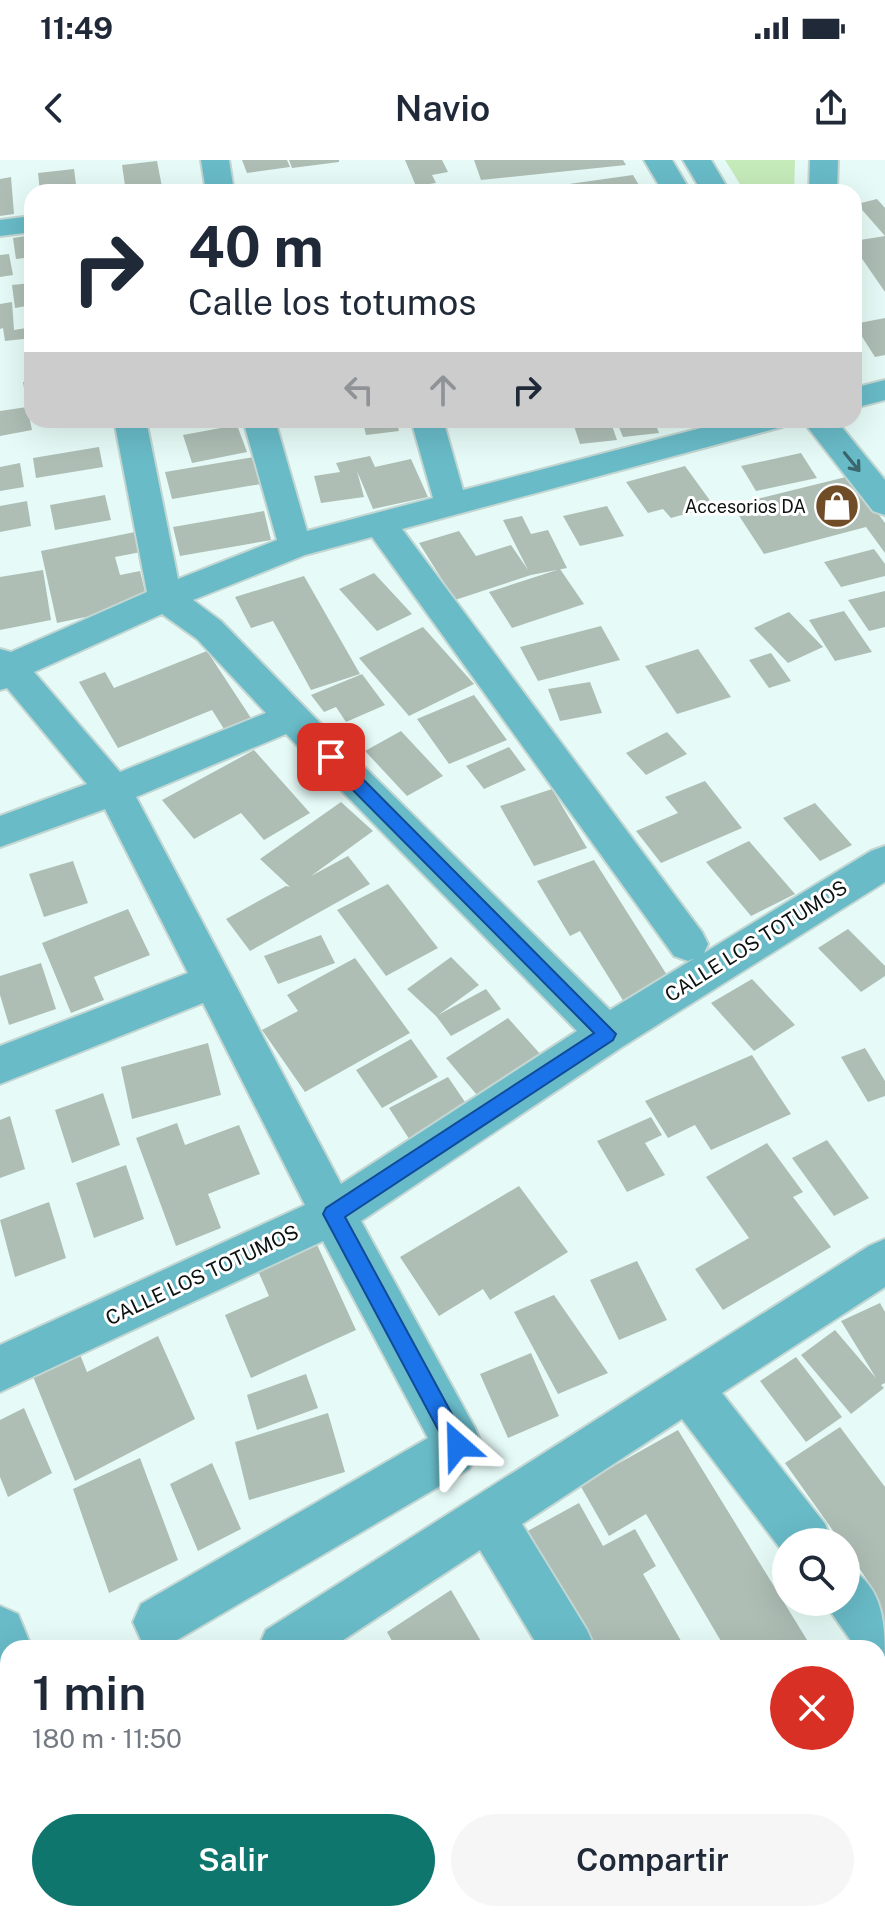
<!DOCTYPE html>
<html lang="es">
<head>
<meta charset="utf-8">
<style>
	body { margin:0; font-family:"Public Sans",sans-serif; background:#f6f6f7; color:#1f2937; height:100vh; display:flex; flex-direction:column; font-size:30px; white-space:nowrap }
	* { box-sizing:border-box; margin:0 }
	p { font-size:26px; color:#747a83 }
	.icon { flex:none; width:44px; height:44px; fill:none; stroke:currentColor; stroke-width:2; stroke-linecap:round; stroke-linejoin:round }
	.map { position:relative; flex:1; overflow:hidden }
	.details { position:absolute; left:0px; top:1480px; width:886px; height:282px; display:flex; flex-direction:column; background:#fff; border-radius:24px 24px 0 0; box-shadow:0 8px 32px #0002 }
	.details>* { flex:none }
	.banner { position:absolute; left:24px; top:24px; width:838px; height:244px; border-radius:24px; box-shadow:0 8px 32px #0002; background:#fff; color:#1f2937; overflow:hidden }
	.tools { position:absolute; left:772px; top:1368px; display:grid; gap:16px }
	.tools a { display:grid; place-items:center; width:88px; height:88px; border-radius:50%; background:#fff; box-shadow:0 8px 32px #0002; font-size:40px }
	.pin { position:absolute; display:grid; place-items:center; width:68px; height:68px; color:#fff; margin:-34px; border-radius:16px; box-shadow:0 4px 12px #0006 }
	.me { position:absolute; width:88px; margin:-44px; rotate:335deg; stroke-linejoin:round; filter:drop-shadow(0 0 6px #0008) }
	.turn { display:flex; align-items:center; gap:28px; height:168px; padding:0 32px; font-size:36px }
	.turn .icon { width:104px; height:104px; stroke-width:2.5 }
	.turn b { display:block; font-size:56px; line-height:68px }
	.lanes { display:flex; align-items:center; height:76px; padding:0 32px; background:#0003; justify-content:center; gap:40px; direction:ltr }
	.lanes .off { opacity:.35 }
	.round { display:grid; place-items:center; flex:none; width:84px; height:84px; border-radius:42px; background:#f6f6f7 }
	.headline { display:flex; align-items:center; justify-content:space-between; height:136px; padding:0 32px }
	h1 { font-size:48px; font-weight:600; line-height:60px }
	.cta { display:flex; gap:16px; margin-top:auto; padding:16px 32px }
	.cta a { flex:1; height:92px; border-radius:48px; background:#0f766e; color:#fff; font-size:32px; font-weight:600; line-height:92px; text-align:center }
	.cta a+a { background:#f6f6f7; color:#1f2937 }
	.status { display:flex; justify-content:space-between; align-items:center; height:56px; padding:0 40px; background:#fff; direction:ltr }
	.status svg { height:22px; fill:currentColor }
	header { display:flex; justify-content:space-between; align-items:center; height:104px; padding:0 32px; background:#fff; font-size:36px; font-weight:600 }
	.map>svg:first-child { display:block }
	.green { fill:#c6ebba }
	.building { fill:#aebeb5 }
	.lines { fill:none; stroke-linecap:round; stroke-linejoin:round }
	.minor-casing { stroke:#c3d6d2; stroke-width:4 }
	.tertiary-casing { stroke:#c3d6d2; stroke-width:4 }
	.minor { fill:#69bbc8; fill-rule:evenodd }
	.tertiary { fill:#69bbc8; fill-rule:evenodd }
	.oneway { stroke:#3a666c }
	.route { fill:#1a73e8; stroke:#114b97; stroke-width:2 }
	.labels { text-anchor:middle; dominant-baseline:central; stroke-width:6; stroke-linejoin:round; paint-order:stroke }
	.far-poi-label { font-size:18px; fill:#0b1211; stroke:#fff; text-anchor:end }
	.street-label { font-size:20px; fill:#0b1211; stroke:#fff }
</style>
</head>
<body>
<div class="status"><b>11:49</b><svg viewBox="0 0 49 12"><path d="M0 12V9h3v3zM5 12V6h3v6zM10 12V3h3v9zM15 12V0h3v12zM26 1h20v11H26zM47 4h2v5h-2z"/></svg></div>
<header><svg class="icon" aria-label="back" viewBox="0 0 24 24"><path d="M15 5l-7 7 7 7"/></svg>Navio<svg class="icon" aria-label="share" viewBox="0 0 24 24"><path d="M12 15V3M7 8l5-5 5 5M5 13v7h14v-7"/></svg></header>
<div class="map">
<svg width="885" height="1761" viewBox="0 0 885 1761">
	<rect width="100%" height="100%" fill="#e6fbf7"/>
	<path class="green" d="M725 0H795L794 32H745Z"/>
	<path class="building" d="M242 0H287L290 7 247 13Z
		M289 0H339V2L292 8Z
		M405 0H442L448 12 432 15 436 23 416 26Z
		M474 0H623L626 5 481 20Z
		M157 1 163 32H126L122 5Z
		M74 9 77 32H40L38 13Z
		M633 15 643 32H573L569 24Z
		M11 17 14 54 0 56V19Z
		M877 39 885 48V76L857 44Z
		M32 75V97L16 99 13 78Z
		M885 76V132L854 87V81Z
		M9 94 13 115 0 117V95Z
		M32 123V145L15 148 12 125Z
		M12 142 14 170 32 167V178L5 181 3 168 0 169V144Z
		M885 158V195L875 197 854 164Z
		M32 221V247H27L32 270 0 276V251L27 247 23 222Z
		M316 260H396L399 271 366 275 363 262 317 268Z
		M474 260H517V262L478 268Z
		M572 260H610L617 280 580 284Z
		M616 260H654L659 273 623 277Z
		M237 265 247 292 192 303 183 275Z
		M99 287 103 307 36 318 33 298Z
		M801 293 817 318 756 331 741 306Z
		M370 296 375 307 411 299 428 337 373 349 357 311 364 337 321 343 314 316 340 312 336 303Z
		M254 297 261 324 172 339 165 312Z
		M20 303 24 327 0 331V307Z
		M685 306 714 346 671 358 663 349 648 353 626 322Z
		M850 316 885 363V393L866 367 764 394 732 345Z
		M105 335 111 360 55 370 50 345Z
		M27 341 31 366 0 372V346Z
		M607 346 624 376 580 386 563 356Z
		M264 351 271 380 180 396 173 367Z
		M522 356 531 374 548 370 567 408 531 415 455 440 419 383 459 371 476 396 511 385 528 410 503 360Z
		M135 372 141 392 115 397 120 415 140 411 148 444 57 463 41 391Z
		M874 389 885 404V416L841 427 824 402Z
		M560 409 584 444 512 468 489 432Z
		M43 410 51 460 0 470V417Z
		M374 413 412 454 377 471 339 429Z
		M304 416 360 514 311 530 273 461 251 468 235 437Z
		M885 431V467L869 471 848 440Z
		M844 451 872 492 835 501 809 460Z
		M789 452 823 487 788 503 754 468Z
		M601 466 620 500 538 521 520 487Z
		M423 467 474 524 409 556 359 498Z
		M698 489 731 537 677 554 645 506Z
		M207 491 251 558 224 569 212 550 118 588 79 522 105 512 114 528Z
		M771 493 791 521 769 528 749 500Z
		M362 514 385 545 346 562 336 547 324 552 311 535Z
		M590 522 602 553 560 561 548 529Z
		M474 535 507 580 449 604 417 559Z
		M401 571 443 616 407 636 365 591Z
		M667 572 687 594 646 615 626 593Z
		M509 587 526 610 484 629 466 606Z
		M254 590 310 653 264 680 241 653 194 679 162 640Z
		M705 621 742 668 661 703 636 671 678 653 665 637Z
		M552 629 587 688 534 706 500 646Z
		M341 642 373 671 311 716 348 696 370 724 250 791 226 759 286 726 290 727 260 699Z
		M815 643 852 685 820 701 783 658Z
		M749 681 795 734 751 756 706 702Z
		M594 700 672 823 624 842 580 771 570 776 537 721Z
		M73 701 88 743 44 757 29 714Z
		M388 724 438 788 386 816 337 750Z
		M128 749 150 795 94 817 104 840 71 853 42 783Z
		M848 769 885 806V816L861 832 818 788Z
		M321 775 335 803 278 824 264 796Z
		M451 797 479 825 438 855 486 829 501 849 451 876 436 856 407 829Z
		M355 798 410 873 305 932 262 870 298 851 287 835Z
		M41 803 56 849 9 865 0 835V816Z
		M752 819 795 865 754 891 711 843Z
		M508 858 550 905 487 947 446 898Z
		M411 879 438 917 382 948 356 910Z
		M208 883 221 935 132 959 121 907Z
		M865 888 885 921V936L868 942 841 897Z
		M752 895 791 954 711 990 695 965 668 978 645 941Z
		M448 917 476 958 417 991 389 948Z
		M103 933 120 985 72 1003 55 950Z
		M10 956 25 1009 0 1018V960Z
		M651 957 662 975 645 983 665 1015 627 1032 597 981Z
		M177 963 185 985 239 965 260 1014 208 1034 221 1068 176 1086 136 978Z
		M827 980 869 1038 834 1056 792 998Z
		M767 983 803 1032 793 1037 831 1087 723 1150 695 1109 749 1078 706 1017Z
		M126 1005 144 1059 94 1078 76 1023Z
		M519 1026 568 1092 490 1140 483 1129 439 1156 400 1097Z
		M49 1042 66 1098 15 1117 0 1060Z
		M314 1078 356 1170 251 1218 225 1155 269 1136 255 1104Z
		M637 1101 667 1160 619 1180 590 1120Z
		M554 1135 608 1213 558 1234 514 1152Z
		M880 1143 885 1152V1223L881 1225 884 1228 851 1254 801 1195 835 1170 876 1218 841 1161Z
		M158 1176 195 1259 75 1321 30 1209 77 1187 87 1212Z
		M531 1193 559 1256 508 1278 480 1214Z
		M796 1197 842 1257 806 1282 760 1221Z
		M306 1214 318 1248 257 1270 247 1235Z
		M24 1248 52 1313 8 1337 0 1317V1260Z
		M328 1253 345 1312 249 1340 235 1282Z
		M840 1267 885 1327V1469L861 1435 872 1427 846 1389V1382H841L785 1303Z
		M678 1270 812 1488H725L646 1354 609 1376 580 1325Z
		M140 1298 178 1400 109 1433 73 1329Z
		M212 1303 241 1369 198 1391 170 1324Z
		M579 1343 603 1386 635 1369 656 1406 643 1414 685 1488H585L524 1373Z
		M451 1430 485 1488H396L387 1472Z
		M8 1696V1754H81L84 1761H1L0 1702Z
		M181 1754H281L284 1761H183Z
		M411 1754H508L512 1761H414Z
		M544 1754H640L644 1761H548Z"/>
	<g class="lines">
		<g class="minor-casing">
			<path id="minor" d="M201 0H229L234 32H206Z
				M810 0H838L837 32H809Z
				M32 56V72L0 76V60Z
				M885 220V240L854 248V228Z
				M114 260H146L178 419 277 380 243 260H275L307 371 433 338 411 260H443L463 330 732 260H787L782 267 402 369 702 772 708 784 704 793 871 691 885 686V722L622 887 361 1061 475 1268 482 1285 469 1309 177 1480 159 1488 141 1480 133 1462 141 1444 428 1278 323 1081 0 1232V1185L305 1045 203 843 0 924V886L188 813 105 649 0 687V656L87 624 7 528 0 530V489L11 492 147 432ZM372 377 674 796 688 801 695 798 610 850 323 566 221 461 193 440 305 395ZM162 454 197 479 266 553 120 612 34 512ZM286 574 577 871 341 1024 136 637Z
				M885 1079V1127L722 1233 825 1364 832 1382H786V1396L682 1259 522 1364 587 1470 595 1488H539L480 1390 331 1488H258L266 1470 869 1086Z
				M846 1406C885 1427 885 1464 885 1509L878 1506V1488H856L824 1442H846Z
				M0 1446 18 1454 32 1488H8V1519L0 1516Z
				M885 1636V1695L878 1698V1639Z
				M8 1639V1697L0 1701V1643Z
				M342 1754H400L402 1761H344Z
				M705 1754H805L803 1761H707Z"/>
		</g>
		<g class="tertiary-casing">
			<path id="tertiary" d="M644 0H672L691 32H663Z
				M683 0H711L730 32H702Z
				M802 260H836L885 320V355L873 351Z"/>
		</g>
		<use href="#minor" class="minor"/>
		<use href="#tertiary" class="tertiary"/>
	</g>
	<defs><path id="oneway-shaft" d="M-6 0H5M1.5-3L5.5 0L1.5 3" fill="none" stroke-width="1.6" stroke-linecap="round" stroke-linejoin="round" transform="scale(2)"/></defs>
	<use class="oneway" href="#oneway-shaft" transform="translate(852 302) rotate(51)"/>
	<path class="route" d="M331 591 337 593 616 874 613 880 345 1057 465 1278 468 1285 465 1292 458 1296 450 1292 323 1054 326 1048 594 873 325 602V593Z"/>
	<defs>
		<g id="shop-disc" transform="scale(2.3)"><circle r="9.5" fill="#704d26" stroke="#fff"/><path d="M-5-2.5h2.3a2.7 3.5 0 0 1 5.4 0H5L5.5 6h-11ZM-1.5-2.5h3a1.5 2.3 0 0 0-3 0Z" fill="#fff"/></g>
	</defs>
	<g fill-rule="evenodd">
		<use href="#shop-disc" x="837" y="346"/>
	</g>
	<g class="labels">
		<g class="far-poi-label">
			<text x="806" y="346">Accesorios DA</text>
		</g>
		<g class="street-label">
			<text transform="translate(756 781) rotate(-32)">CALLE LOS TOTUMOS</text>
			<text transform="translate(202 1115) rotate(-25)">CALLE LOS TOTUMOS</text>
		</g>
	</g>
</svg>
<div class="tools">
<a><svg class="icon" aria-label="search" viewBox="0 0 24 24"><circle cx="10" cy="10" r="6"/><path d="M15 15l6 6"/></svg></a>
</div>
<div class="pin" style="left:331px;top:597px;background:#d93025"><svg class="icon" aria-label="arrive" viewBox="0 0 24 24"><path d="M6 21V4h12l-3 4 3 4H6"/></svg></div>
<svg class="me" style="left:458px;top:1285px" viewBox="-20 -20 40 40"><path d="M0-17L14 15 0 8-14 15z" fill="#1a73e8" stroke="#fff" stroke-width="4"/></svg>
<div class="banner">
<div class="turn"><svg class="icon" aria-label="right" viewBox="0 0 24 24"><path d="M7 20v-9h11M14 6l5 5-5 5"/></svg><div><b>40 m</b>Calle los totumos</div></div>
<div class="lanes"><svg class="icon off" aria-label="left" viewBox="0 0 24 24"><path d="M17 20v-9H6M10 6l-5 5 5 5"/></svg><svg class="icon off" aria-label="ahead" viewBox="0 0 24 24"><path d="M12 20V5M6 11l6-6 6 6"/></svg><svg class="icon" aria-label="right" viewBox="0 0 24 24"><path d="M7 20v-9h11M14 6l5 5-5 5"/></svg></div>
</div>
<section class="details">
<div class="headline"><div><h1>1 min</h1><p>180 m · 11:50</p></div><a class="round" style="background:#d93025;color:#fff"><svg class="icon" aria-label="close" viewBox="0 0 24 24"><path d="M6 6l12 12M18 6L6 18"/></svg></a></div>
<div class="cta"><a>Salir</a><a>Compartir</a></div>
</section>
</div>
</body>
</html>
